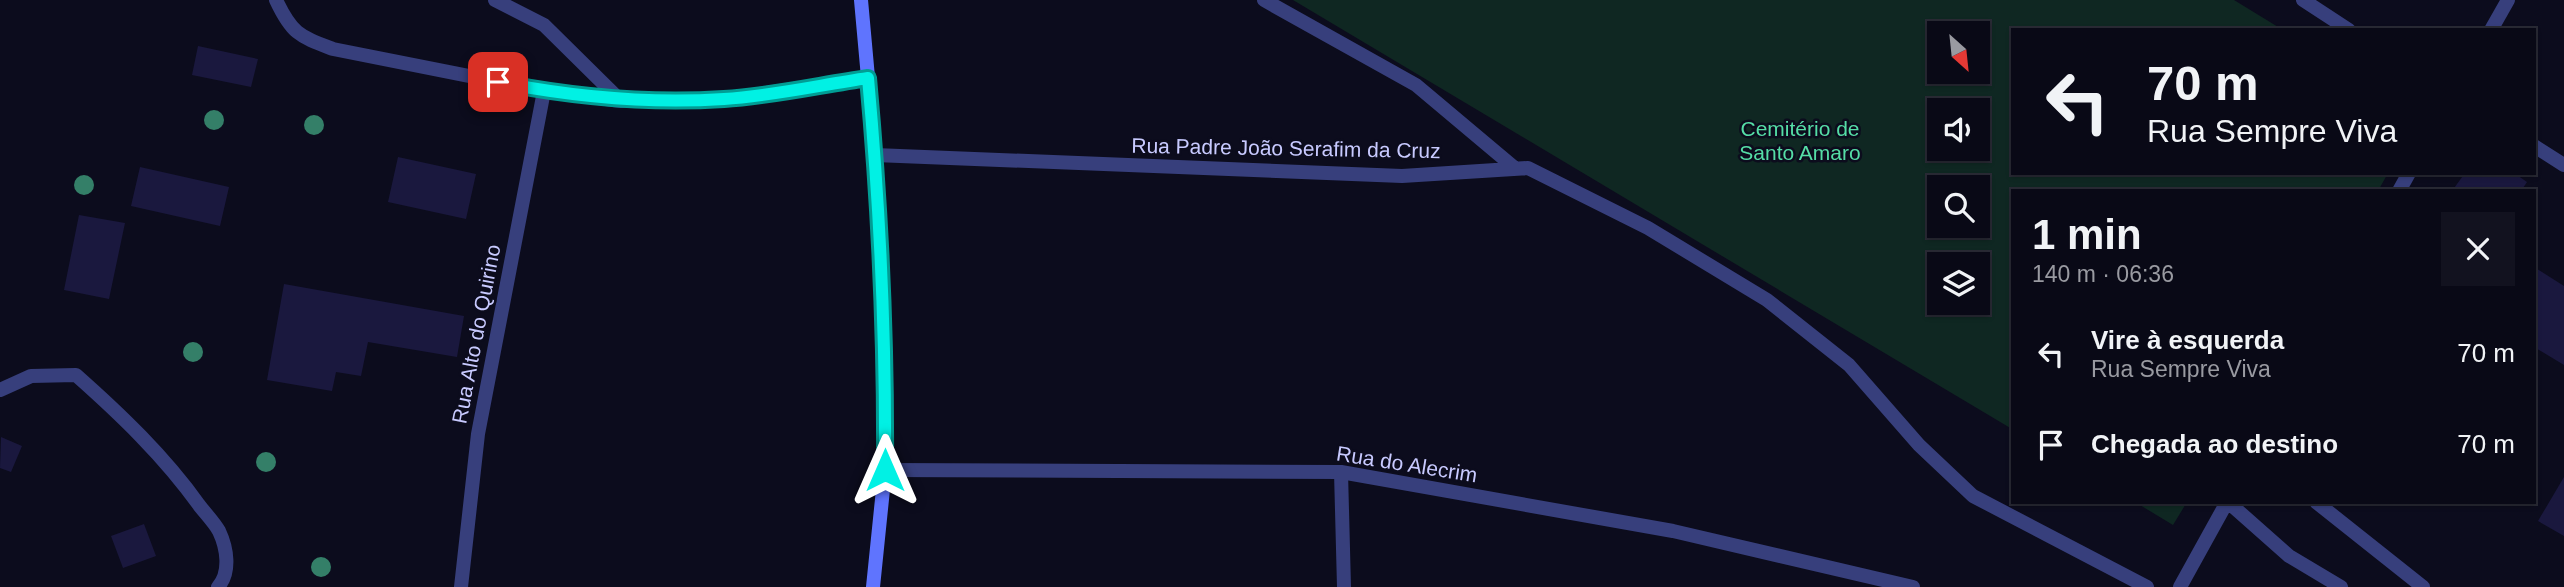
<!DOCTYPE html>
<html lang="pt">
<head>
<meta charset="utf-8">
<style>
	body { margin:0; font-family:Arial,sans-serif; background:#12121f; color:#f1f3f6; height:100vh; display:flex; flex-direction:column; font-size:26px; white-space:nowrap }
	* { box-sizing:border-box; margin:0 }
	p { font-size:23px; color:#999aa1 }
	.icon { flex:none; width:38px; height:38px; fill:none; stroke:currentColor; stroke-width:2; stroke-linecap:round; stroke-linejoin:round }
	.map { position:relative; flex:1; overflow:hidden }
	.drawer { position:absolute; left:2011px; top:189px; width:525px; height:315px; display:flex; flex-direction:column; background:#090916; border-radius:0px; box-shadow:0 2px 5px #0004,0 0 0 2px #292a35 }
	.drawer>* { flex:none }
	.guide { position:absolute; left:2011px; top:28px; width:525px; height:147px; border-radius:0px; box-shadow:0 2px 5px #0004,0 0 0 2px #292a35; background:#090916; color:#f1f3f6; overflow:hidden }
	.needle { width:46px; rotate:153deg }
	.tools { position:absolute; left:1927px; top:21px; display:grid; gap:14px }
	.tools a { display:grid; place-items:center; width:63px; height:63px; border-radius:0px; background:#090916; box-shadow:0 2px 5px #0004,0 0 0 2px #292a35; font-size:35px }
	.pin { position:absolute; display:grid; place-items:center; width:60px; height:60px; color:#fff; margin:-30px; border-radius:14px; box-shadow:0 4px 10px #0006 }
	.me { position:absolute; width:77px; margin:-38px; rotate:0deg; stroke-linejoin:round; filter:drop-shadow(0 0 5px #0008) }
	.turn { display:flex; align-items:center; gap:24px; height:147px; padding:0 21px; font-size:32px }
	.turn .icon { width:91px; height:91px; stroke-width:2.5 }
	.turn b { display:block; font-size:49px; line-height:60px }
	.round { display:grid; place-items:center; flex:none; width:74px; height:74px; border-radius:0px; background:#12121f }
	.headline { display:flex; align-items:center; justify-content:space-between; height:119px; padding:0 21px }
	h1 { font-size:42px; font-weight:700; line-height:52px }
	ul { padding:0; list-style:none }
	li { display:flex; align-items:center; gap:21px; height:91px; padding:0 21px }
	li div { flex:1 }
	li b { display:block; font-size:26px }
	li em { font-style:normal }
	.map>svg:first-child { display:block }
	.green { fill:#0f2722; fill-rule:evenodd }
	.building { fill:#1a183e }
	.lines { fill:none; stroke-linecap:round; stroke-linejoin:round }
	.service { stroke:#373f7c; stroke-width:14 }
	.minor { stroke:#373f7c; stroke-width:14 }
	.secondary { stroke:#5f74fe; stroke-width:14 }
	.tree { fill:#347f68 }
	.route-casing { stroke:#019d94; stroke-width:18 }
	.route { stroke:#01f1e4; stroke-width:12 }
	.labels { text-anchor:middle; dominant-baseline:central; stroke-width:5; stroke-linejoin:round; paint-order:stroke }
	.park-label { font-size:21px; fill:#55dda6; stroke:#0c0c1d }
	.street-label { font-size:21px; fill:#c8caff; stroke:#0c0c1d }
</style>
</head>
<body>
<div class="map">
<svg width="2564" height="587" viewBox="0 0 2564 587">
	<rect width="100%" height="100%" fill="#0c0c1d"/>
	<path class="green" d="M1293 0H2234L2283 30H2012V173H2388L2378 191H2012V429ZM1939 33H1978V72H1939ZM1939 110H1978V149H1939ZM1939 187H1978V226H1939ZM1939 264H1978V303H1939Z
		M2135 502H2187L2173 525Z"/>
	<path class="building" d="M198 46 258 59 251 87 192 75Z
		M398 157 476 174 466 219 388 202Z
		M140 167 229 187 220 226 131 206Z
		M2465 173H2514L2527 182 2521 191H2452Z
		M79 215 125 223 109 299 64 290Z
		M2534 267 2564 286V365L2534 347Z
		M284 284 464 316 457 357 368 342 361 376 336 372 332 391 267 380Z
		M1 437 22 446 11 472 0 468Z
		M2564 477V536L2538 521Z
		M144 524 156 556 123 568 111 536Z"/>
	<g class="lines">
		<path class="service" d="M0 390 31 376 76 375C120 414 164 456 199 505 205 513 214 522 219 531 227 548 231 572 218 587"/>
		<path class="minor" d="M276 0C292 34 299 36 333 49L544 91 621 101 725 99 868 78
			M495 0 544 25 621 101
			M1264 0 1416 85 1516 169
			M2303 0 2349 30
			M2491 30 2508 0
			M2534 146 2564 165
			M875 155 1402 176 1528 168 1648 228 1767 300 1849 365 1919 445 1973 496 2147 587
			M2399 191 2409 173
			M885 470 1341 472 1673 531 1913 587
			M1341 472 1344 587
			M2228 502 2289 556 2341 587
			M2316 502 2423 587
			M461 587 478 434 544 91
			M2180 587 2227 502"/>
		<path class="secondary" d="M861 0 875 155 885 377V470L873 587"/>
	</g>
	<g class="tree">
		<circle cx="214" cy="120" r="10"/>
		<circle cx="314" cy="125" r="10"/>
		<circle cx="84" cy="185" r="10"/>
		<circle cx="193" cy="352" r="10"/>
		<circle cx="266" cy="462" r="10"/>
		<circle cx="321" cy="567" r="10"/>
	</g>
	<g class="lines">
		<g class="route-casing">
			<path id="route" d="M498 82C573 97 647 104 724 99 772 96 820 85 868 78 880 209 886 340 885 470"/>
		</g>
		<use href="#route" class="route"/>
	</g>
	<g class="labels">
		<g class="park-label">
			<text x="1800" y="128">Cemitério de<tspan x="1800" dy="24">Santo Amaro</tspan></text>
		</g>
		<g class="street-label">
			<text transform="translate(1286 148) rotate(1)">Rua Padre João Serafim da Cruz</text>
			<text transform="translate(476 334) rotate(-79)">Rua Alto do Quirino</text>
			<text transform="translate(1407 464) rotate(9)">Rua do Alecrim</text>
		</g>
	</g>
</svg>
<div class="tools">
<a><svg class="needle" viewBox="-14 -14 28 28"><path d="M0-13l5 13h-10z" fill="#e53935"/><path d="M0 13l5-13h-10z" fill="#999aa1"/></svg></a>
<a><svg class="icon" aria-label="sound" viewBox="0 0 24 24"><path d="M4 9h4l5-4v14l-5-4H4zM17 9q2 3 0 6"/></svg></a>
<a><svg class="icon" aria-label="search" viewBox="0 0 24 24"><circle cx="10" cy="10" r="6"/><path d="M15 15l6 6"/></svg></a>
<a><svg class="icon" aria-label="layers" viewBox="0 0 24 24"><path d="M12 4l9 5-9 5-9-5zM3 14l9 5 9-5"/></svg></a>
</div>
<div class="pin" style="left:498px;top:82px;background:#d93025"><svg class="icon" aria-label="arrive" viewBox="0 0 24 24"><path d="M6 21V4h12l-3 4 3 4H6"/></svg></div>
<svg class="me" style="left:885px;top:470px" viewBox="-20 -20 40 40"><path d="M0-17L14 15 0 8-14 15z" fill="#01f1e4" stroke="#fff" stroke-width="4"/></svg>
<div class="guide">
<div class="turn"><svg class="icon" aria-label="left" viewBox="0 0 24 24"><path d="M17 20v-9H6M10 6l-5 5 5 5"/></svg><div><b>70 m</b>Rua Sempre Viva</div></div>
</div>
<section class="drawer">
<div class="headline"><div><h1>1 min</h1><p>140 m · 06:36</p></div><a class="round"><svg class="icon" aria-label="close" viewBox="0 0 24 24"><path d="M6 6l12 12M18 6L6 18"/></svg></a></div>
<ul>
<li><svg class="icon" aria-label="left" viewBox="0 0 24 24"><path d="M17 20v-9H6M10 6l-5 5 5 5"/></svg><div><b>Vire à esquerda</b><p>Rua Sempre Viva</p></div><em>70 m</em></li>
<li><svg class="icon" aria-label="arrive" viewBox="0 0 24 24"><path d="M6 21V4h12l-3 4 3 4H6"/></svg><div><b>Chegada ao destino</b></div><em>70 m</em></li>
</ul>
</section>
</div>
</body>
</html>
